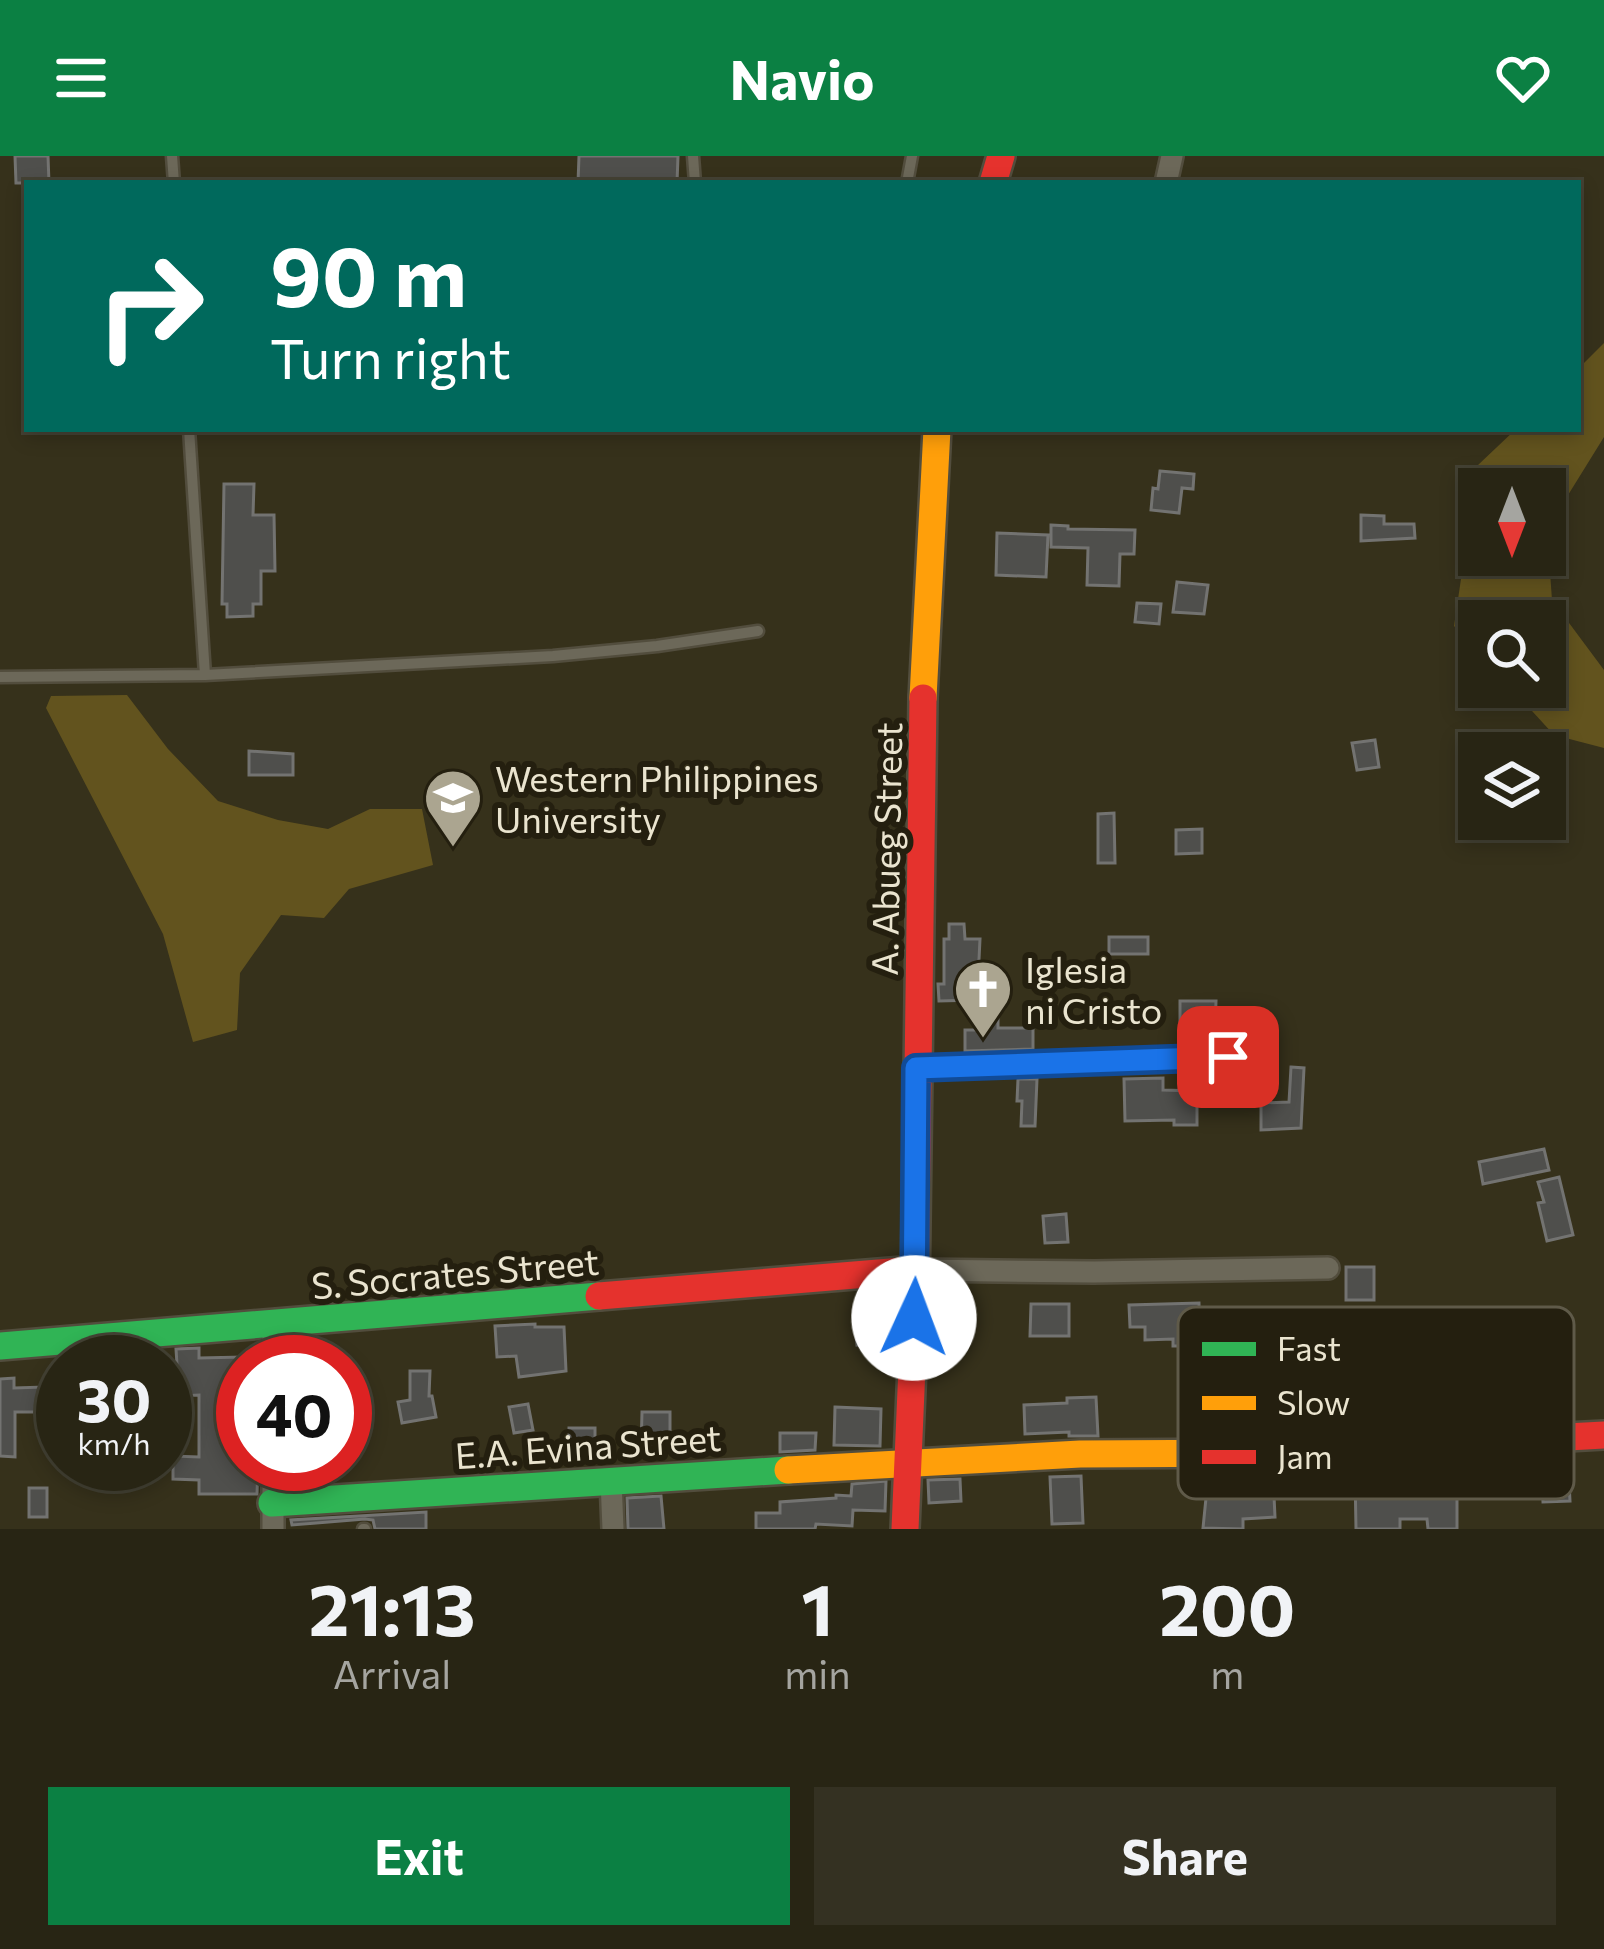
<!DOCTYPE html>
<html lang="en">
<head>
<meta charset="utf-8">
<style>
	body { margin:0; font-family:Commissioner,sans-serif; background:#343122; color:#f1f3f6; height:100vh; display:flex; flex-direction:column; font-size:45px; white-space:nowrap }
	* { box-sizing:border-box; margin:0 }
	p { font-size:39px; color:#a5a5a0 }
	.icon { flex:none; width:66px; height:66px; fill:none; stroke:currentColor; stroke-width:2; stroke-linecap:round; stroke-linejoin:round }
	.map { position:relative; height:1373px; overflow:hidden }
	.details { display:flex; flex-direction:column; background:#282514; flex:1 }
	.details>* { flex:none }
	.guide { position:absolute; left:24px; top:24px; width:1557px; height:252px; border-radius:0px; box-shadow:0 6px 18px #0003,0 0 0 3px #444234; background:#00695c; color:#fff; overflow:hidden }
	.needle { width:78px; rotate:180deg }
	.fabs { position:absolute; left:1458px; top:312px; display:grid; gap:24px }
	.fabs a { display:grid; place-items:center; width:108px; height:108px; border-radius:0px; background:#282514; box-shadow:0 6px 18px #0003,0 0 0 3px #444234; font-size:60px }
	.speed { position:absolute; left:36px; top:1179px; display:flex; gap:24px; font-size:60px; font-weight:700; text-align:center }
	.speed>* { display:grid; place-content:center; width:156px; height:156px; border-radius:50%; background:#282514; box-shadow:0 6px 18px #0003,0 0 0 3px #444234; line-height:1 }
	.speed small { font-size:30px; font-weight:400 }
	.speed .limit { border:18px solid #d22; background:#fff; color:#111 }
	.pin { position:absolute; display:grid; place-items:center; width:102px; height:102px; color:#fff; margin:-51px; border-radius:24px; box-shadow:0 6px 18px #0006 }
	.me { position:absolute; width:132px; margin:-66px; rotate:2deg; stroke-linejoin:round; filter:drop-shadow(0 0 9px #0008) }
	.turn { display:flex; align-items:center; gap:42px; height:252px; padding:0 48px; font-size:54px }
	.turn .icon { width:156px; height:156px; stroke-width:2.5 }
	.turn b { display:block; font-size:84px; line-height:102px }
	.eta { display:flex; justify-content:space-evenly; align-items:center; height:204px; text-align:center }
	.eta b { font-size:72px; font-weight:700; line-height:84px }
	.primary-button { display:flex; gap:24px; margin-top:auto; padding:24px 48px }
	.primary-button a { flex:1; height:138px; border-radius:0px; background:#0b8043; color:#fff; font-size:48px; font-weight:700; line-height:138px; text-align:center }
	.primary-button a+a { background:#343122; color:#f1f3f6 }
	header { display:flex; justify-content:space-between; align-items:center; height:156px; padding:0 48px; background:#0b8043; color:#fff; font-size:54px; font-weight:700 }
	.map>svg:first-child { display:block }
	.water { fill:#62531e; fill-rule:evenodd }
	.building { fill:#4f4f4c; stroke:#737371; stroke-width:3 }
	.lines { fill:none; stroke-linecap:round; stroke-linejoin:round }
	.lane-casing { stroke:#524d3d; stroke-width:15 }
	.street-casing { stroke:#524d3d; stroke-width:26 }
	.fast-casing { stroke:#524d3d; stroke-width:32 }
	.slow-casing { stroke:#524d3d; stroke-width:32 }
	.jam-casing { stroke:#524d3d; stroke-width:32 }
	.lane { stroke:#6c6859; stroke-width:10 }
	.street { stroke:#6c6859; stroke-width:21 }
	.fast { stroke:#30b455; stroke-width:27 }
	.slow { stroke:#ff9f0a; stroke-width:27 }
	.jam { stroke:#e5322d; stroke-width:27 }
	.route-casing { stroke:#114b97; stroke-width:30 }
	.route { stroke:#1a73e8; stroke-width:21 }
	.labels { text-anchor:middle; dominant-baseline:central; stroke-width:12; stroke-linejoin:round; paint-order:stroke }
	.poi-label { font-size:36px; fill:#eae4cf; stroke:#241f0f; text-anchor:start }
	.street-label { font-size:36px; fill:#eae4cf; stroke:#241f0f }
	.key { fill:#241f0f; stroke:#5f5a49; stroke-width:3 }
	.key-label { font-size:33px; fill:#eae4cf }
</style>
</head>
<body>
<header><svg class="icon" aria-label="menu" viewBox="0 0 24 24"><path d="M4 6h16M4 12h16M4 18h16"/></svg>Navio<svg class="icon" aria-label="heart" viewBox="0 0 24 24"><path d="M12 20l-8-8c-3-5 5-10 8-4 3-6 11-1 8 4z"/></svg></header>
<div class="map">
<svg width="1604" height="1373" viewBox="0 0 1604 1373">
	<rect width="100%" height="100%" fill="#36311b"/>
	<path class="water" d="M1604 187V281L1547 373 1552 444 1604 514V592L1554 579 1510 531H1545V465H1479V497L1454 470 1478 309 1516 273H1578V213ZM1479 333H1545V399H1479Z
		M127 539 168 593 218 645 278 664 328 673 370 653H422L433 709 349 733 324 762 281 759 240 817 237 874 193 886 163 778 46 552 51 540Z"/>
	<path class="building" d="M15 0H48L49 27H16Z
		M579 0H678L677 27H578Z
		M1160 315 1194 318 1193 333 1182 332 1179 357 1151 354 1153 332 1158 333Z
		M224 328H254L253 359H274L275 415H261V448H253V460L227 461V448H222Z
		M1361 359 1384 360V368H1414L1415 382 1361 385Z
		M1051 369 1068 370V373L1135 374 1134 398H1120L1119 430 1087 429 1088 392 1051 391Z
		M997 377 1048 379 1046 421 996 419Z
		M1177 426 1208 429 1204 458 1173 456Z
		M1137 447 1161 448 1159 468 1135 466Z
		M1375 584 1379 611 1357 614 1352 587Z
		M249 595 293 598V619H249Z
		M1114 657 1115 707H1098V658Z
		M1202 673V697L1176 698V674Z
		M949 768H964L965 783H980L977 844 939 845 938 828H944V783H949Z
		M1109 781H1148V798H1109Z
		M1180 845H1216L1215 878H1180Z
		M976 849H998V872H1033V893L965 895V874H977Z
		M1291 911 1304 912 1301 972 1261 974V947L1289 946Z
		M1163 922V934L1197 935V969H1174V964L1125 965 1124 923Z
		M1018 923H1037L1035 970H1021L1022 945H1017Z
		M1544 993 1549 1014 1483 1028 1479 1006Z
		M1559 1021 1573 1079 1547 1085 1538 1047 1544 1046 1538 1026Z
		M1066 1058 1068 1086 1045 1087 1043 1060Z
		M1346 1111H1374V1144H1346Z
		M1199 1147 1200 1190H1173V1183L1145 1184V1171H1130L1129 1149Z
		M1031 1148H1069V1180H1030Z
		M885 1153 887 1186 857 1189 854 1156Z
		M535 1168V1171H564L566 1215 519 1221 516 1200 497 1201 495 1170Z
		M199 1192V1202L243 1201V1308H258L257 1338H199V1324L173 1323V1300L199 1301V1239L179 1240 176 1193Z
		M410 1215H430L429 1240H432L436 1261 402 1267 398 1246 410 1244Z
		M14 1222V1232L44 1231V1256H15V1301L0 1300V1223Z
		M1096 1241 1098 1280H1069V1276L1025 1278 1024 1249 1067 1247V1242Z
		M528 1248 533 1274 514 1277 509 1251Z
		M835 1251 881 1253 880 1290 834 1289Z
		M642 1256H670V1294H641Z
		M569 1272H595V1298H569Z
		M780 1277H816L815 1294 780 1296Z
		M1568 1306 1570 1345 1543 1346 1541 1308Z
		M1253 1315H1286V1340H1274L1275 1361 1243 1363V1373L1203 1372 1207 1332 1254 1335Z
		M1379 1316V1320H1427V1338H1457V1373H1428L1427 1363H1400V1373H1356L1355 1317Z
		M1081 1320 1083 1367 1052 1368 1050 1321Z
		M960 1323 961 1345 929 1347 928 1324Z
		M886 1325 885 1355 853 1354 852 1370 816 1368 815 1373H756V1357H780V1346L836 1342V1339L851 1340 852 1328Z
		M29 1332H47V1361H29Z
		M661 1340 664 1373H628L627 1342Z
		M426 1356V1373H375L373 1364 365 1363 292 1369 291 1364Z"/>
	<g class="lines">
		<g class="lane-casing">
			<path id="lane" d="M172 0 174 27
				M693 0 695 27
				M907 27 912 0
				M205 519 553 500 657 490 758 475
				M0 521 205 519 189 273
				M363 1373H365"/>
		</g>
		<g class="street-casing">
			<path id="street" d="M1166 27 1172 0
				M915 912 1228 901
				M915 1114 1094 1116 1328 1112
				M273 1167V1206
				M273 1308V1373
				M611 1324 613 1373"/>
		</g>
		<g class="fast-casing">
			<path id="fast" d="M0 1190 599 1140
				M272 1347 788 1314"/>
		</g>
		<g class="slow-casing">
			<path id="slow" d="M923 542 937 273
				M788 1314 1080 1298 1266 1297 1385 1291"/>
		</g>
		<g class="jam-casing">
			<path id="jam" d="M993 27 1001 0
				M599 1140 915 1114
				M1385 1291 1604 1279
				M905 1373 915 1142 923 542"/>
		</g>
		<use href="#lane" class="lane"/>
		<use href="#street" class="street"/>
		<use href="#fast" class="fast"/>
		<use href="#slow" class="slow"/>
		<use href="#jam" class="jam"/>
	</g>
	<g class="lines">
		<g class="route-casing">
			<path id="route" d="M914 1162 916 912 1228 901"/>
		</g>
		<use href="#route" class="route"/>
	</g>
	<defs>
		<g id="university-pin" transform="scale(3)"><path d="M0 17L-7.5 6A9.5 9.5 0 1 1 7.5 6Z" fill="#aba590" stroke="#241f0f"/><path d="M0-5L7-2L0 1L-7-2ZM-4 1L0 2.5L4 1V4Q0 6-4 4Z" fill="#fff"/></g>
		<g id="church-pin" transform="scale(3)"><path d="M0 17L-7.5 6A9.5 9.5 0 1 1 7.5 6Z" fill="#aba590" stroke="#241f0f"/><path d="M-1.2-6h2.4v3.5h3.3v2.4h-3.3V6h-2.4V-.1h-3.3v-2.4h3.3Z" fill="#fff"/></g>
	</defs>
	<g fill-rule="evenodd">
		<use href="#university-pin" x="453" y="642"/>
		<use href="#church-pin" x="983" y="833"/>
	</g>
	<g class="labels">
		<g class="poi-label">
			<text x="495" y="621">Western Philippines<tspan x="495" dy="41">University</tspan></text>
			<text x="1025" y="812">Iglesia<tspan x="1025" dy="41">ni Cristo</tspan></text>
		</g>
		<g class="street-label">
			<text transform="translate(885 693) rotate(-89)">A. Abueg Street</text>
			<text transform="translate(455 1116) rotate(-5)">S. Socrates Street</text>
			<text transform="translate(588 1289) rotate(-4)">E.A. Evina Street</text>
		</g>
	</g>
	<rect x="1178" y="1151" width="396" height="192" rx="18" class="key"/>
	<rect x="1202" y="1186" width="54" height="14" fill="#30b455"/>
	<rect x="1202" y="1240" width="54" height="14" fill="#ff9f0a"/>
	<rect x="1202" y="1294" width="54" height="14" fill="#e5322d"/>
	<g class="key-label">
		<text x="1277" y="1205">Fast</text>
		<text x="1277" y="1259">Slow</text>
		<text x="1277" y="1313">Jam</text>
	</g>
</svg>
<div class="fabs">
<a><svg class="needle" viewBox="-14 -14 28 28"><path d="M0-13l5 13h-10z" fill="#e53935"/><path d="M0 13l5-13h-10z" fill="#a5a5a0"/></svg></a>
<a><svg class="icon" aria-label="search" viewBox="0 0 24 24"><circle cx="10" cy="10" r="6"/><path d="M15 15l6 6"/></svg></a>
<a><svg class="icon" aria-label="layers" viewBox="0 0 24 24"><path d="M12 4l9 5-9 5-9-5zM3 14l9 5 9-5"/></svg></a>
</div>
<div class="speed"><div>30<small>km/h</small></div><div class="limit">40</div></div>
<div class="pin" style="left:1228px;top:901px;background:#d93025"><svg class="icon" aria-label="arrive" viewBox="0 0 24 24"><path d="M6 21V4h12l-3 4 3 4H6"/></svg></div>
<svg class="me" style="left:914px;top:1162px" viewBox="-20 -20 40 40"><circle r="19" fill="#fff"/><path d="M0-13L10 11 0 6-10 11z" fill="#1a73e8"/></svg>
<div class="guide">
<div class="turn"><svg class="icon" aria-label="right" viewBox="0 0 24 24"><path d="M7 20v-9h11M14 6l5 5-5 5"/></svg><div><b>90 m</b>Turn right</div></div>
</div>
</div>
<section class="details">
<div class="eta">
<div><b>21:13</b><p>Arrival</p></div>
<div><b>1</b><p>min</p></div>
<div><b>200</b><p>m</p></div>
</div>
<div class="primary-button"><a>Exit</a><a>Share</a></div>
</section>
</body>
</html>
